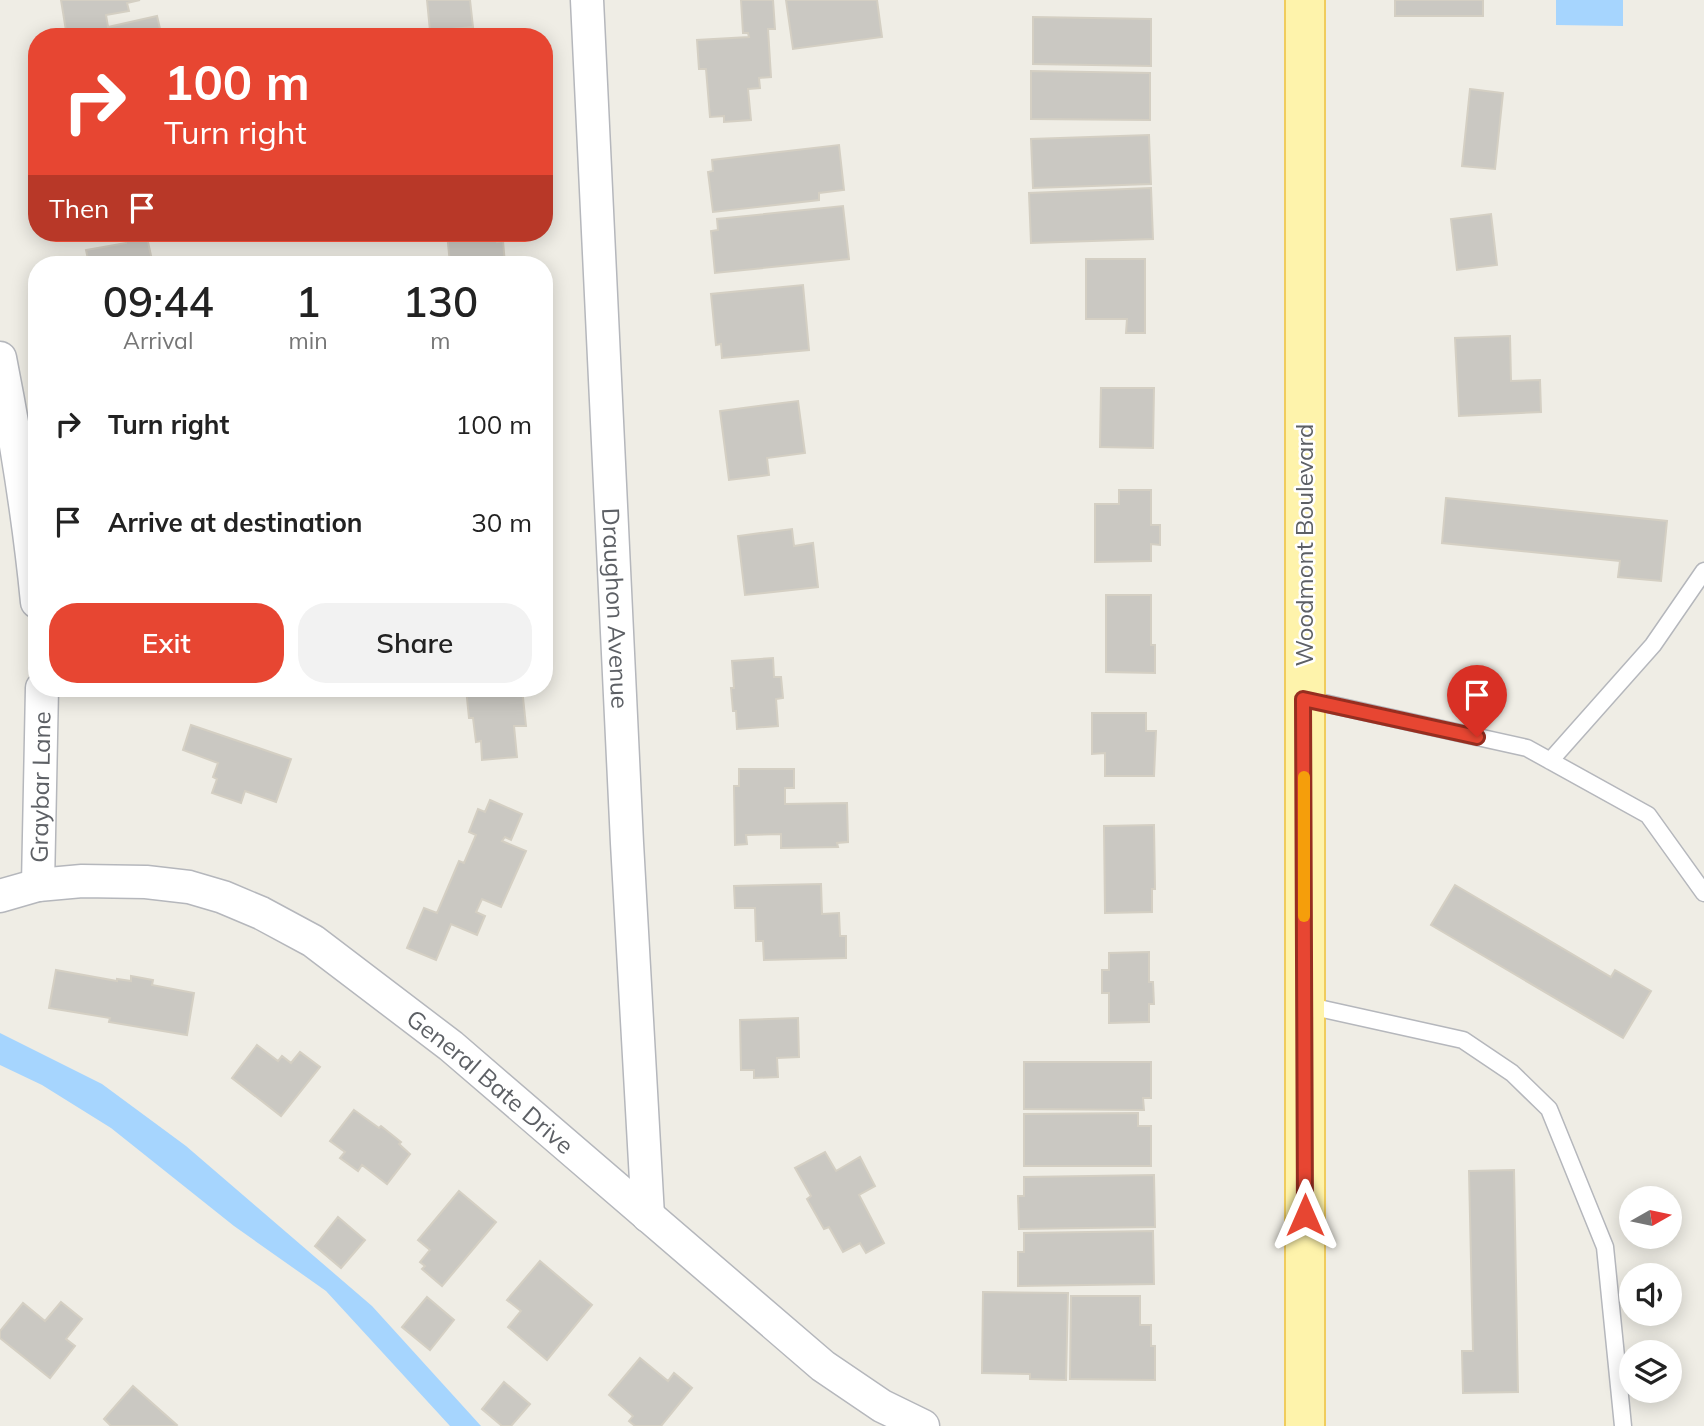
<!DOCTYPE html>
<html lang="en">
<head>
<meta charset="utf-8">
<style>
	body { margin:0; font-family:Mulish,sans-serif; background:#f2f2f2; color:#222; height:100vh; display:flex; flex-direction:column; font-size:26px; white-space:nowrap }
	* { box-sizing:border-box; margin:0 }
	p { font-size:23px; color:#767676 }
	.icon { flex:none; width:38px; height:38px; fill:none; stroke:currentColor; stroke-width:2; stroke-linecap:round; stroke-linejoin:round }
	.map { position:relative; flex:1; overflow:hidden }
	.details { position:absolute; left:28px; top:256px; width:525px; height:441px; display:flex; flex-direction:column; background:#fff; border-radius:28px; box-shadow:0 4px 18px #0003 }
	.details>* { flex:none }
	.guide { position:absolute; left:28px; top:28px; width:525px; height:214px; border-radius:28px; box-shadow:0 4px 18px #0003; background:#e74632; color:#fff; overflow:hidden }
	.needle { width:46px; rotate:81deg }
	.fabs { position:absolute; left:1619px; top:1186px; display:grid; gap:14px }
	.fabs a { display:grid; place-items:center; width:63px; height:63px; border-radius:50%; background:#fff; box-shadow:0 4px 18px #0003; font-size:35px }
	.pin { position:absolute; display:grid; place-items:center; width:60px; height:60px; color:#fff; margin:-72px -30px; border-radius:50% 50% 50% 0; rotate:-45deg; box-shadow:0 0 7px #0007 }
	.pin .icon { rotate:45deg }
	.me { position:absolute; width:77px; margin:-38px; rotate:0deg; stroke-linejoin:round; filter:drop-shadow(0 0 5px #0008) }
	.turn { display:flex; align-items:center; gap:24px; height:147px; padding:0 21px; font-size:32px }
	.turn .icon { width:91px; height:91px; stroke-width:2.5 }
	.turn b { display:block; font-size:49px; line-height:60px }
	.then { display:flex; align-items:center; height:66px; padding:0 21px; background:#0003; gap:14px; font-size:26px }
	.eta { display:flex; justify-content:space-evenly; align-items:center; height:119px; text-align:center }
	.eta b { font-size:42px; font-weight:600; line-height:49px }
	.primary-button { display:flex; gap:14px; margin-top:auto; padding:14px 21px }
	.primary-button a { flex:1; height:80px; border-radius:28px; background:#e74632; color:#fff; font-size:28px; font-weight:600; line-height:80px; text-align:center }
	.primary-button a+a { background:#f2f2f2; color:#222 }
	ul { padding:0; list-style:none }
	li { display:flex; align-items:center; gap:21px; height:98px; padding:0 21px }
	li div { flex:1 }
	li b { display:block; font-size:26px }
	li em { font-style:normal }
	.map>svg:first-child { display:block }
	.water { fill:#a6d5fe }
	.building { fill:#cac8c2; stroke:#d4cfc3; stroke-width:2 }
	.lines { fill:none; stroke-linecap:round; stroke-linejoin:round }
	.lane-casing { stroke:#b5b7bc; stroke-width:19 }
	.street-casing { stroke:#b5b7bc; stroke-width:35 }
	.primary-casing { stroke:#f0cc5d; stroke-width:42 }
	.lane { stroke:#fff; stroke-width:16 }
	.street { stroke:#fff; stroke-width:32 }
	.primary { stroke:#fef3ab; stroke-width:38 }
	.route-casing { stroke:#962e20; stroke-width:18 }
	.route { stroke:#e74632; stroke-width:12 }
	.slow { stroke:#f59e0b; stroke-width:12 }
	.labels { text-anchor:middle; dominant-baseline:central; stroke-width:5; stroke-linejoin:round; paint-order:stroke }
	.street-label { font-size:24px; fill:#5d6065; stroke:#fff }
</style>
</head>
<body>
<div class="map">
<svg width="1704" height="1426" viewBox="0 0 1704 1426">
	<rect width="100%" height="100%" fill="#efede5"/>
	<path class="water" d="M1556 0H1623V26L1556 25Z
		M0 1033 102 1084 186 1146 372 1306 481 1426H450L326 1291 234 1226 111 1128 42 1085 0 1065Z"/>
	<path class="building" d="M61 0H140L127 3 129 11 106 15 108 27 157 16 162 37H67Z
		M427 0H470L473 27 430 31Z
		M741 0H773L775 29H768L771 77 759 78 760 88 748 89 751 120 724 122V116L710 117 706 69H699L697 40 749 37 748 33H743Z
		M786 0H877L882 37 793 49Z
		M1395 0H1483V16H1395Z
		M1033 17 1151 19V66L1033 64Z
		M1031 71 1150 73V120L1031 119Z
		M1470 89 1503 93 1495 169 1462 166Z
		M1149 135 1151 184 1033 188 1031 139Z
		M839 145 844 190 819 193V200L713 212 708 172 713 171 712 160Z
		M1151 188 1153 239 1031 243 1029 193Z
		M843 206 849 259 715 273 711 231 718 230 717 219Z
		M1491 214 1497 265 1457 270 1451 219Z
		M132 233H146L152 260 135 264H89L86 250 126 243 125 234Z
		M447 233H496L497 242 503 241 505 264H450Z
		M1086 259H1145V333H1126L1127 319H1086Z
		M803 285 809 350 722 358 721 344 716 345 711 294Z
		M1510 336 1511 381 1540 380 1541 412 1459 416 1455 338Z
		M1101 388H1154L1153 448 1100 447Z
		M798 401 805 453 767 458 769 475 729 480 720 411Z
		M1119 490H1151V525H1160V545L1151 544V561L1095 562V504H1119Z
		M1446 498 1667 521 1661 581 1618 577 1620 561 1442 543Z
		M792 529 794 546 813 543 818 587 745 595 738 536Z
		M1106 595H1151V645H1155V673L1106 672Z
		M773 658 774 677H781L783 698 776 699 778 726 737 729 736 711H733L731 688H734L732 661Z
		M466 688H522L526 726H514L517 757 482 760 481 741 476 742 473 718H469Z
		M1092 713H1146V731H1156L1154 776H1105V753L1092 754Z
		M191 725 291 759 276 802 245 791 241 803 212 793 217 779 213 777 218 763 183 750Z
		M739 769H794V788H785V804L847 803 848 842 837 843 838 847 781 848V834L746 835 747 844 735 845 734 786H739Z
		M490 800 522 814 511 840 505 837 502 841 526 851 501 907 482 899 476 912 485 916 477 935 451 924 436 960 407 948 424 908 437 913 459 861 464 863 476 835 469 832 478 809 485 812Z
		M1154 825 1155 889H1152V912L1105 913 1104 826Z
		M821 884 822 914 839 913 840 936H846V958L764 960 763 941H756L755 908H735L734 886Z
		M1455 885 1611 977 1615 970 1651 991 1623 1038 1431 925Z
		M1149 952V982H1153L1154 1004H1149V1022L1109 1023V993H1102V970H1109V953Z
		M56 970 117 981V979L131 981V976L153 980 152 985 194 993 187 1035 109 1022 110 1018 49 1008Z
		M798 1018 799 1057 777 1058 778 1077 754 1078V1070H741L740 1020Z
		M257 1045 278 1061 282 1056 291 1063 300 1052 320 1067 281 1116 232 1078Z
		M1024 1062H1151V1098H1143L1144 1110 1024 1109Z
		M354 1110 379 1128 381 1126 401 1142 399 1144 410 1154 387 1184 362 1165 358 1171 340 1158 345 1152 330 1141Z
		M1138 1113V1126H1151V1166H1024V1114Z
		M825 1152 836 1171 860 1157 875 1186 859 1195 884 1243 866 1253 860 1243 843 1252 829 1227 824 1229 807 1199 811 1196 795 1168Z
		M1514 1170 1518 1392 1463 1393 1462 1351H1473L1469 1171Z
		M1154 1175 1155 1227 1019 1229 1018 1196H1024V1177Z
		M459 1191 496 1222 442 1286 422 1269 425 1266 420 1262 430 1250 418 1240Z
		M338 1217 365 1240 341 1268 315 1246Z
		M1153 1231 1154 1284 1018 1286V1252H1024V1233Z
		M540 1261 592 1305 547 1360 508 1327 521 1311 507 1300Z
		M983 1292 1068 1293 1066 1380 1030 1379V1374L982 1373Z
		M1071 1296H1140V1325H1151V1346H1155V1380L1070 1379Z
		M427 1297 454 1320 430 1350 402 1327Z
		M61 1302 82 1319 66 1339 75 1346 50 1378 0 1338V1331L23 1303 45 1321Z
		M640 1358 668 1381 674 1373 692 1388 661 1426H635L629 1421 633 1416 609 1395Z
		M504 1382 530 1404 511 1426H502L482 1409Z
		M133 1386 177 1425 176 1426H111L104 1419Z"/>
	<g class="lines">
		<g class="lane-casing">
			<path id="lane" d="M1306 699 1527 748 1648 815 1704 893
				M1550 761 1653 645 1704 571
				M1305 1005 1463 1040 1512 1073 1549 1109 1605 1247 1623 1426"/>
		</g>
		<g class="street-casing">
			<g id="street">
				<path id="s1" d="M587 0 627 843 648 1216"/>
				<path d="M0 358C16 439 29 520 37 602"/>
				<path id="s2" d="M38 885 42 688"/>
				<path id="s3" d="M0 896 38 885 82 881 146 882 189 887 223 897 261 913 313 941 451 1046 823 1366 882 1406 923 1426"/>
			</g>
		</g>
		<g class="primary-casing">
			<path id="primary" d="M1305 1426V0"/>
		</g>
		<use href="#lane" class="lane"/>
		<use href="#street" class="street"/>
		<use href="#primary" class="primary"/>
	</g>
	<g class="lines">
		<g class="route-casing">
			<path id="route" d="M1305 1215 1303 699 1477 737"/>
		</g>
		<use href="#route" class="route"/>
		<path class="slow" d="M1304 777V916"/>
	</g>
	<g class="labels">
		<g class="street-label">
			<text transform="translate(1304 545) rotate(-90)">Woodmont Boulevard</text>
			<text stroke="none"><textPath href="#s1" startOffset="609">Draughon Avenue</textPath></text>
			<text stroke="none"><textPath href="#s2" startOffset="98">Graybar Lane</textPath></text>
			<text stroke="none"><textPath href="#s3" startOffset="553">General Bate Drive</textPath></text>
		</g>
	</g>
</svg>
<div class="fabs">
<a><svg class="needle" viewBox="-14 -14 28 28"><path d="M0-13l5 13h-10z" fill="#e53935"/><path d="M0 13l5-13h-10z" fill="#767676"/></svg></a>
<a><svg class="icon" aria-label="sound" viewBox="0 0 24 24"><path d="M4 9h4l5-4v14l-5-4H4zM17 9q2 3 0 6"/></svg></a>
<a><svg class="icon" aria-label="layers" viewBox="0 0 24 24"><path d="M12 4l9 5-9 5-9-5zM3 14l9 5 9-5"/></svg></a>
</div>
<div class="pin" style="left:1477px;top:737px;background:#d93025"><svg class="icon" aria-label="arrive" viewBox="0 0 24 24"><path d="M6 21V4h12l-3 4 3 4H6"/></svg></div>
<svg class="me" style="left:1305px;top:1215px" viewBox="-20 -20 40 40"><path d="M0-17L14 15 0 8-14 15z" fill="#e74632" stroke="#fff" stroke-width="4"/></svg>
<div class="guide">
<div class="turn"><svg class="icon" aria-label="right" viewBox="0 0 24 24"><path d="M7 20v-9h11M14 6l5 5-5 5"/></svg><div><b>100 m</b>Turn right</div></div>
<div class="then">Then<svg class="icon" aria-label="arrive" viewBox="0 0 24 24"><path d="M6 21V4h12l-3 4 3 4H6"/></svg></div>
</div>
<section class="details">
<div class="eta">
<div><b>09:44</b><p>Arrival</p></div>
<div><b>1</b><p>min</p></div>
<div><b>130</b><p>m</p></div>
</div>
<ul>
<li><svg class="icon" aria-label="right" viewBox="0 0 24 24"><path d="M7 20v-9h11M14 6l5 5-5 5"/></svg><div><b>Turn right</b></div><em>100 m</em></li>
<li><svg class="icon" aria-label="arrive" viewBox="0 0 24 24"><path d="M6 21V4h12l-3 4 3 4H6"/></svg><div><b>Arrive at destination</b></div><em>30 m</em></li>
</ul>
<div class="primary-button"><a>Exit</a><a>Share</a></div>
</section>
</div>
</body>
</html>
